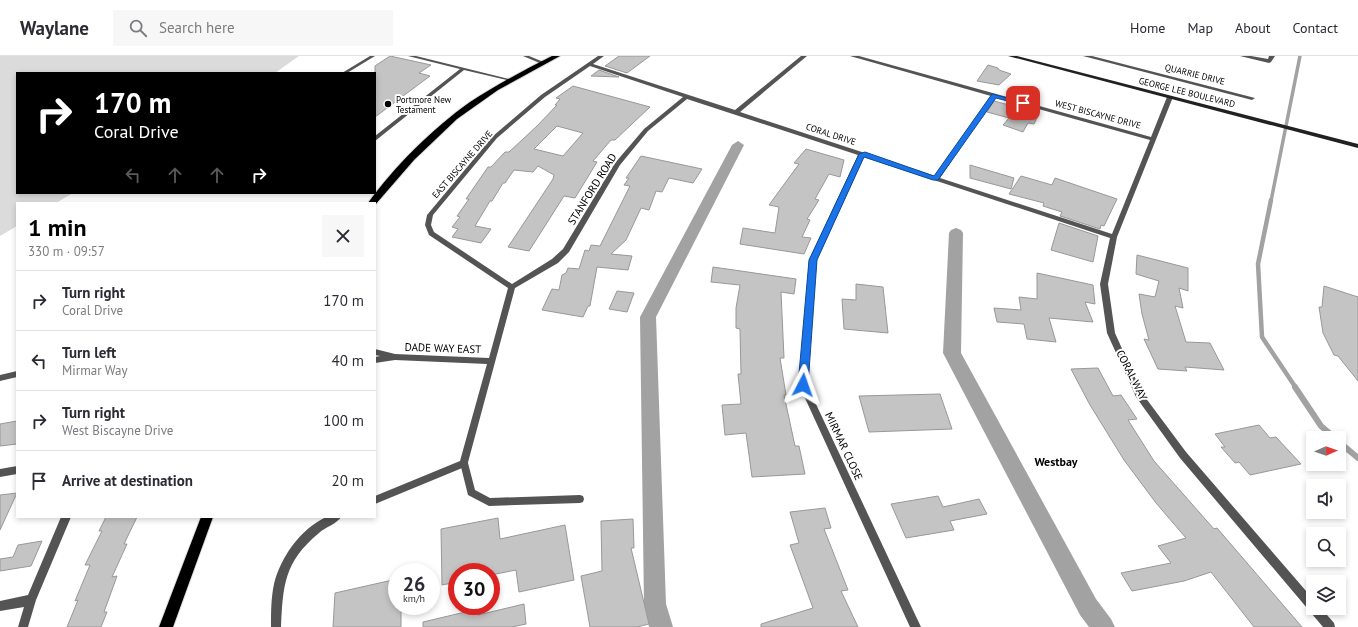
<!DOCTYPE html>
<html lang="en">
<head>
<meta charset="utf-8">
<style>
	body { margin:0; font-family:"PT Sans",sans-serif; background:#f7f7f7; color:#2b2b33; height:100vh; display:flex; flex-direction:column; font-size:15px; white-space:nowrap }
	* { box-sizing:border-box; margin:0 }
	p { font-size:13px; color:#7c7c81 }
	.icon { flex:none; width:22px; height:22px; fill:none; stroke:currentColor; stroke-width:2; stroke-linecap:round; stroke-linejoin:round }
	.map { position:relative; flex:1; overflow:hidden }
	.panel { position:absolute; left:16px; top:146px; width:360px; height:316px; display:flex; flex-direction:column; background:#fff; border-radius:0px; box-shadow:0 2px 6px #0003 }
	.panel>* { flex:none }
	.banner { position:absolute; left:16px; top:16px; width:360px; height:122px; border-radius:0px; box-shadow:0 2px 6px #0003; background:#000; color:#fff; overflow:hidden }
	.needle { width:26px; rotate:88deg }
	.controls { position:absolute; left:1306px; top:375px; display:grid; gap:8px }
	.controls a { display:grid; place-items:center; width:40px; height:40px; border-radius:0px; background:#fff; box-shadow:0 2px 6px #0003; font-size:20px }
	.speed { position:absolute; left:388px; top:507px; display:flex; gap:8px; font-size:20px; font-weight:700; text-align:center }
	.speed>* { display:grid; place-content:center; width:52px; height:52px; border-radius:50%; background:#fff; box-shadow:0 2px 6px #0003; line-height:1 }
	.speed small { font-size:10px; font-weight:400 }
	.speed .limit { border:6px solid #d22; background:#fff; color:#111 }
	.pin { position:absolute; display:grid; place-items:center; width:34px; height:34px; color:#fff; margin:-17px; border-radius:8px; box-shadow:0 2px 6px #0006 }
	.me { position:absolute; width:44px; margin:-22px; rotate:4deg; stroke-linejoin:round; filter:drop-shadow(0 0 3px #0008) }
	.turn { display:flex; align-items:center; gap:14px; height:84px; padding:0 12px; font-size:18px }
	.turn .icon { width:52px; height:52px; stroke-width:2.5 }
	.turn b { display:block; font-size:28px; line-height:34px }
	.lanes { display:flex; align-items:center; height:38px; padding:0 12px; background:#0003; justify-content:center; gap:20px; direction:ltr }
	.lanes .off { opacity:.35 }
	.round { display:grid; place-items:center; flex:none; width:42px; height:42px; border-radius:0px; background:#f7f7f7 }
	.summary { display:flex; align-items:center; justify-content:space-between; height:68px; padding:0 12px }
	h1 { font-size:24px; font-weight:600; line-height:30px; color:#000 }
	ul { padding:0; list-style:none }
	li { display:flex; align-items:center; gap:12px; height:60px; padding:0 12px; border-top:1px solid #e1e1e2 }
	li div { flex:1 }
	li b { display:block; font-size:15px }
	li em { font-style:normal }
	header { display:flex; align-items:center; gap:24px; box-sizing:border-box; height:56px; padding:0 20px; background:#fff; border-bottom:1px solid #e1e1e2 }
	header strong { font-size:19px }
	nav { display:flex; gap:22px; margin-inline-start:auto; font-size:14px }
	.search { width:280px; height:36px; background:#f7f7f7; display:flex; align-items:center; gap:10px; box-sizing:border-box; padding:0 14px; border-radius:0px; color:#7c7c81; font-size:15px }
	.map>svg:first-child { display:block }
	.green { fill:#dbdbdb }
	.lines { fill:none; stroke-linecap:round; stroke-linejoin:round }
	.stream-far2 { stroke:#a2a2a2; stroke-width:3.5 }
	.stream-far1 { stroke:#a2a2a2; stroke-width:4.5 }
	.stream { stroke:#a2a2a2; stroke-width:6 }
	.canal { fill:#a2a2a2; fill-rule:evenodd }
	.building { fill:#c4c4c4; stroke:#989898; fill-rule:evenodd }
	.primary-casing { stroke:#dbdbdb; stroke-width:2 }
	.lane { fill:#545454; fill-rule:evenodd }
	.street { fill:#545454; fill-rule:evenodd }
	.secondary { fill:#212121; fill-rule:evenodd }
	.primary { fill:#000; fill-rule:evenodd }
	.route { fill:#1a73e8; stroke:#114b97 }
	.poi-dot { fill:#000; stroke:#fff; stroke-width:1.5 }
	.labels { text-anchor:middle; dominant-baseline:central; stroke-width:4; stroke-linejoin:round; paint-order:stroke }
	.far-street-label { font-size:9px; fill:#000; stroke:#fff }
	.far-poi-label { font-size:9px; fill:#000; stroke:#fff; text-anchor:start }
	.street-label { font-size:11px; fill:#000; stroke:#fff }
	.neighbourhood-label { font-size:12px; font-weight:bold; fill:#000; stroke:#fff }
</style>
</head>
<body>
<header>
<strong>Waylane</strong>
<div class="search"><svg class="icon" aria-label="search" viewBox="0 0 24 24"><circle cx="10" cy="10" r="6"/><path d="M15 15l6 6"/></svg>Search here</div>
<nav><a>Home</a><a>Map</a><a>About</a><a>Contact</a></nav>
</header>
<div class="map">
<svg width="1358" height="571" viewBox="0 0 1358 571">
	<rect width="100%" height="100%" fill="#fff"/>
	<path class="green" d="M0 0H299L275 17H17V137H73L56 147H17V170L0 180Z"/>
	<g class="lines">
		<path class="stream-far2" d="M1271 145 1300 0"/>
		<path class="stream-far1" d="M1271 144 1258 208 1262 281 1296 332"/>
		<path class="stream" d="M1295 331 1321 370 1335 382
			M1339 386 1358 402"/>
		<path class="canal" d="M738 85 744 89 656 261 666 548 673 571H649L644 548 640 261 732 89Z
			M956 172 961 174 963 177 961 297 1096 543 1111 563 1115 571H1089L1080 559 943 297 949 177 951 174Z"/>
	</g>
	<path class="building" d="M390 0 431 9 419 17 430 20 375 61V10Z
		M619 0H650L627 17 605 10Z
		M988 9 998 12 999 14 1011 18 999 29 977 25Z
		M599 14 619 21 591 20Z
		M573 30 650 51 615 84H611L593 105 597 106 575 142 564 140 529 195 508 191 553 123 554 119 538 110 533 116 514 114 505 127H503L492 145H490L475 170 491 173 481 187 452 181 458 173 452 171 460 161 457 160 469 143H466L488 111H491L505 96H509L537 70 557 49H555L560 43 556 42ZM557 70 583 77 563 100 534 93Z
		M994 45 1039 57 1034 68 1028 67 1023 76 1003 69 1009 62 987 56Z
		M806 93 844 104 840 121 829 118 815 143 819 144 807 163 810 164 802 181 811 182 804 198 740 188 743 172 775 177 779 151 769 149 799 108 794 107Z
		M641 100 702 113 693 127 669 122 662 136 656 135 649 154 641 152 626 184 611 198 632 200 628 214 597 211 590 250H588L583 261 542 254 552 233 559 234 562 219 566 217 568 212 579 213 585 194 589 195 591 189 600 190 630 130 624 129 629 122H626Z
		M970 109 1014 122 1011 133 970 122Z
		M1021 120 1052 129 1055 122 1117 143 1104 170 1101 169 1100 173 1060 160 1062 156 1043 150 1044 147 1009 138Z
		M1059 167 1098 180 1093 206 1051 194Z
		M1137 199 1188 212V235L1179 232 1183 252 1175 250 1186 286 1210 287 1224 314 1185 311 1187 315 1158 313 1144 283 1149 284 1142 258 1139 238 1155 241 1159 225 1136 218Z
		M713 211 796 223 794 238 781 236 784 302H780L786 339H784L795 390H799L805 418 752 421 746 377 725 379 722 349 741 348 738 318H741L740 273 736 272V252L740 229 711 226Z
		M1037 217 1093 229 1095 248 1085 246 1093 266 1049 262 1056 286 1027 283 1024 268 997 266 994 252 1021 254 1019 241 1037 243Z
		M856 228 883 231 888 277 844 273 842 243 856 244Z
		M1324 230 1358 241V325L1338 300 1334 299 1323 277 1319 251H1322Z
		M617 235 634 237 627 256 609 253Z
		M1098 312 1113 340 1121 339 1137 363 1128 364 1154 405 1214 473 1217 472 1302 571H1254L1211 516 1184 525 1132 535 1121 517 1171 507 1158 490 1186 482 1156 447 1124 404 1090 349 1071 313Z
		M940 338 952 373 869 376 859 340Z
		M17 365V388L0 390V368Z
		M1259 369 1270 382 1276 381 1301 408 1250 419 1239 406 1235 407 1221 391H1225L1215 378Z
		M17 437 0 474V439Z
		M938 440 943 451 979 443 987 458 950 465 954 474 906 482 891 448Z
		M825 452 831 472 824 473 848 534 841 535 858 571H761V568L813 552 790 489 799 487 790 456Z
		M106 461H137L124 488H127L112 521 117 520 104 556H107L101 571H67L78 544 75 545 90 509H85L102 475H99Z
		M498 462 500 483 565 469 574 524 519 536 516 514 491 519V516H457V526L442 529 441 473Z
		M633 463 634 492H631L649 568 637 571H590L581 520 602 515 601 465Z
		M42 485 31 510 0 515V503L13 501 18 489Z
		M397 523V550H401V571H333L335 537Z
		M524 548 526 568 512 571H423V566L478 553V559Z"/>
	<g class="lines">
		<g class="primary-casing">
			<path id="primary" d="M552 0H560L498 34 457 63 414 104 375 149V147H368C394 111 433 72 470 46 496 29 524 14 552 0Z
				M201 461H213L173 571H159Z"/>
		</g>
		<path class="lane" d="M370 0H375L347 17H342Z
			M408 0H416L513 24 511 25 464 14 375 85V80L460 13Z
			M523 0H529L546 7 542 8Z
			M464 404 467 405 468 407 475 434 490 442 580 439 583 440 584 443 583 446 580 447 489 450 468 439 460 407 461 405Z"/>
		<path class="street" d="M598 0H604L593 8 735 54 801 0H807L740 56 935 120 991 40 850 0H859L1151 81 1167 41 1172 40 1173 41 1117 181 1108 228 1115 277 1142 337 1186 396 1313 543V552H1321L1334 567 1335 571H1323L1180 402 1136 341 1107 277 1100 228 1110 182 864 101 817 204 807 329 921 571H910L799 329 809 204 858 99 687 43 648 75 620 109 569 196 558 207 515 232 467 410 375 448V440L460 405 487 308 395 304 375 307V301L380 300 375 299V293L395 298 489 302 508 232 429 179 425 169 427 159 493 80 541 39ZM590 10 683 41 644 73 615 107 563 193 552 203 512 228 434 176 431 169 433 159 497 82 545 41ZM995 41 1150 84 1112 178 940 122Z
			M1083 0H1092L1255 42 1252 44Z
			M1240 0H1251L1268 3 1269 0H1275L1271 6 1269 7Z
			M17 315V321L0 325V319Z
			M17 410V418L0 421V413Z
			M61 461H71L36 544 28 571H18L24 551 0 555V545L28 539Z
			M326 461H341C338 467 324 472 319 477 284 506 283 529 281 571H271C271 557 271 542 274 528 281 500 301 473 326 461Z"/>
		<path class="secondary" d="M1008 0H1017L1358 88V92Z"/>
		<use href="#primary" class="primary"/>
	</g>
	<path class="route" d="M992 38 1026 47 1023 49 996 42 938 124H933L864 101 817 204 808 329 803 333 800 332 798 329 809 204 859 98 865 96 934 120Z"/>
	<circle class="poi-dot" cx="388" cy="48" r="4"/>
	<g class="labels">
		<g class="far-street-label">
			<text transform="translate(1195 18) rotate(14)">QUARRIE DRIVE</text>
			<text transform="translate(1187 36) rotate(14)">GEORGE LEE BOULEVARD</text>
			<text transform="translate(1098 58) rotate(15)">WEST BISCAYNE DRIVE</text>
			<text transform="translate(831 78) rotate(18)">CORAL DRIVE</text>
			<text transform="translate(462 108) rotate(-49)">EAST BISCAYNE DRIVE</text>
		</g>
		<g class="far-poi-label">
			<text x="396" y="43">Portmore New<tspan x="396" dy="10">Testament</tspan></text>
		</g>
		<g class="street-label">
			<text transform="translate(592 133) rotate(-58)">STANFORD ROAD</text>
			<text transform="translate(443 292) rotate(2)">DADE WAY EAST</text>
			<text transform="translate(1132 319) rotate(63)">CORAL WAY</text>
			<text transform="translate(844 390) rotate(65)">MIRMAR CLOSE</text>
		</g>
		<g class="neighbourhood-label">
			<text x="1056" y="405">Westbay</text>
		</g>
	</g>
</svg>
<div class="controls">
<a><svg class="needle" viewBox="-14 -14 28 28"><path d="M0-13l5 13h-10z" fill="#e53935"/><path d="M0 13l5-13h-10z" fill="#7c7c81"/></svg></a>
<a><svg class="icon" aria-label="sound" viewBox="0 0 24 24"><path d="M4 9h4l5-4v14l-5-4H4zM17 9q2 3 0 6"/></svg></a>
<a><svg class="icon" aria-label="search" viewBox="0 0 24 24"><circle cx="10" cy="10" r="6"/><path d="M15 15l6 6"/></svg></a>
<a><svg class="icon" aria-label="layers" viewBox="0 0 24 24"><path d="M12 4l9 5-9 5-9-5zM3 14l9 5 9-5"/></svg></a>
</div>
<div class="speed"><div>26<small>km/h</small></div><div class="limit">30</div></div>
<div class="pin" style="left:1023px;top:47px;background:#d93025"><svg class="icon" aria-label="arrive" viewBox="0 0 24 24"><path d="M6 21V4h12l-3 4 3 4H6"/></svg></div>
<svg class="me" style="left:803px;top:329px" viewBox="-20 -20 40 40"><path d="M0-17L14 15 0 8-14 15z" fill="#1a73e8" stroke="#fff" stroke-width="4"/></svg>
<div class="banner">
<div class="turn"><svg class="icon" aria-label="right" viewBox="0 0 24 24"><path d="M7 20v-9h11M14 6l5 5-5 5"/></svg><div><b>170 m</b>Coral Drive</div></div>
<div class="lanes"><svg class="icon off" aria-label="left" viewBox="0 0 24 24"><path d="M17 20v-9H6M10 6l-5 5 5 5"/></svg><svg class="icon off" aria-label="ahead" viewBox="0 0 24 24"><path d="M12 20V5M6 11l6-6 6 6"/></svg><svg class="icon off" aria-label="ahead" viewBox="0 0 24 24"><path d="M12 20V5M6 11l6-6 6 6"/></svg><svg class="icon" aria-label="right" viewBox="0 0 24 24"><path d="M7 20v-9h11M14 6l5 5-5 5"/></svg></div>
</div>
<section class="panel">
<div class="summary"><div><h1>1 min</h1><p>330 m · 09:57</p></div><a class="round"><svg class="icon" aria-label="close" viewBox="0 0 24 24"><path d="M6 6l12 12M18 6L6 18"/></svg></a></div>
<ul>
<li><svg class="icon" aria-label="right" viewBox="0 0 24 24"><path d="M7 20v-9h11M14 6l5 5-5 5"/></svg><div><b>Turn right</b><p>Coral Drive</p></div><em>170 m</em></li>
<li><svg class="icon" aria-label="left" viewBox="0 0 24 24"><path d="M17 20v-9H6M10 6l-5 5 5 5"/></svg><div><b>Turn left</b><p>Mirmar Way</p></div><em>40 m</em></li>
<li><svg class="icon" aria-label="right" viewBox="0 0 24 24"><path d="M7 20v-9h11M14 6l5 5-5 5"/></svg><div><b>Turn right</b><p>West Biscayne Drive</p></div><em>100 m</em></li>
<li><svg class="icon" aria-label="arrive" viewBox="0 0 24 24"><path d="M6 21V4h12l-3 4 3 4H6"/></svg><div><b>Arrive at destination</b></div><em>20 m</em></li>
</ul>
</section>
</div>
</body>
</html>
